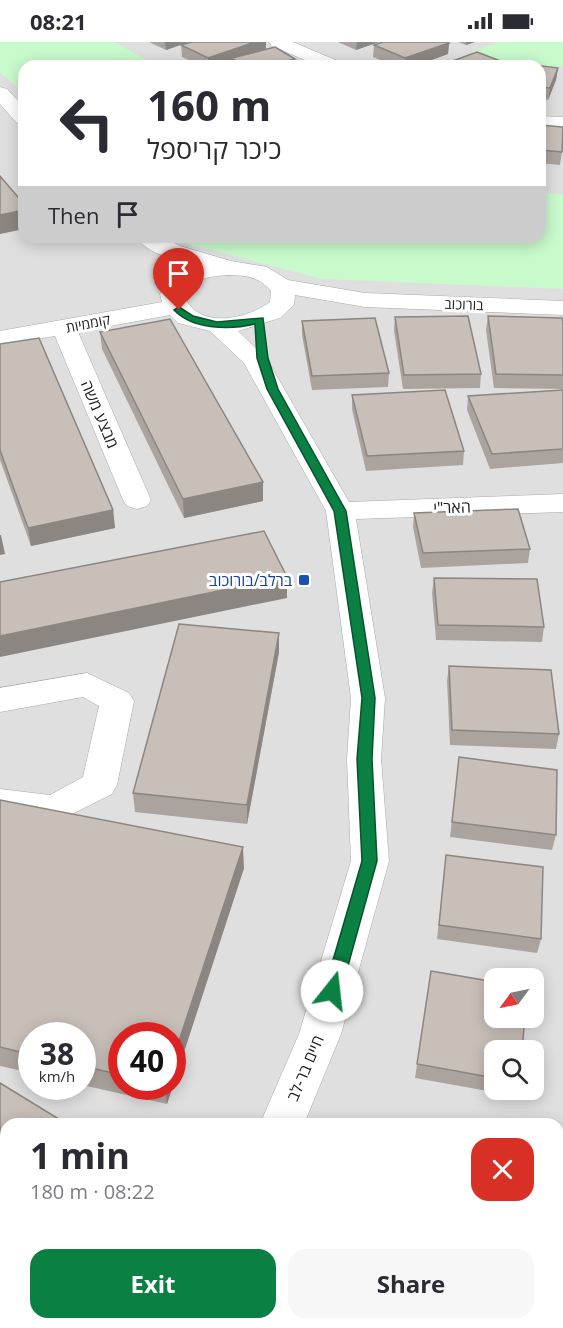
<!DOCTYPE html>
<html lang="en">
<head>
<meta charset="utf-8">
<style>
	body { margin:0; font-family:"Open Sans",Heebo,sans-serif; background:#f7f7f7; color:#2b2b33; height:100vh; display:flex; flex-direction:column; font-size:22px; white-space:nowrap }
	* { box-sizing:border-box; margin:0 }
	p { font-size:20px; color:#7c7c81 }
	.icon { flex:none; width:33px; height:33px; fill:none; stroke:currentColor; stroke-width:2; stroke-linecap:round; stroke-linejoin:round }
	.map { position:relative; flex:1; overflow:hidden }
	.side { position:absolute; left:0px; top:1076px; width:564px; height:212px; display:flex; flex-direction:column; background:#fff; border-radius:18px 18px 0 0; box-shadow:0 3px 15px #0003 }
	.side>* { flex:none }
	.guide { position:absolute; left:18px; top:18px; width:528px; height:183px; border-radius:18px; box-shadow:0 3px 15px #0003; background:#fff; color:#2b2b33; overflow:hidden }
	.needle { width:39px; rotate:237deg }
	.controls { position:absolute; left:484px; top:926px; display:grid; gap:12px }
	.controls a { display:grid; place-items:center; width:60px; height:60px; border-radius:12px; background:#fff; box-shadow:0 3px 15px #0003; font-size:30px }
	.speed { position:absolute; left:18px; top:980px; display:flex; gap:12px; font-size:30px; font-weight:700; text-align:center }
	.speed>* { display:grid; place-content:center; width:78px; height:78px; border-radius:50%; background:#fff; box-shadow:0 3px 15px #0003; line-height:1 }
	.speed small { font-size:15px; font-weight:400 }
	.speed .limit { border:9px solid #d22; background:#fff; color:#111 }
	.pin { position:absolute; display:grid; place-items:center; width:51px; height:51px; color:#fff; margin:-62px -26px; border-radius:50% 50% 50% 0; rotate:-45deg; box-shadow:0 0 6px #0007 }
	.pin .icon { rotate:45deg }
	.me { position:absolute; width:66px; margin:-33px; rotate:16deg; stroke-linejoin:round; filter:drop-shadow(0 0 4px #0008) }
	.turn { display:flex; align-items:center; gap:21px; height:126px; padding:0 30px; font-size:27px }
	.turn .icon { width:78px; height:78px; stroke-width:2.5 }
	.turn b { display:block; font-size:42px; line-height:51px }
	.then { display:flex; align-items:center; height:57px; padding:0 30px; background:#0003; gap:12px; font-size:22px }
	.round { display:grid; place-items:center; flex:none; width:63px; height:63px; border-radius:18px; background:#f7f7f7 }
	.summary { display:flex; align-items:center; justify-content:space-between; height:102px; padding:0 30px }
	h1 { font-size:36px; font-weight:700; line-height:45px }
	.button { display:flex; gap:12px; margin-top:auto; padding:12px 30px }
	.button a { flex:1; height:69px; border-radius:18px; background:#0b8043; color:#fff; font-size:24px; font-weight:700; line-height:69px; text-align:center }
	.button a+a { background:#f7f7f7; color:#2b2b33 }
	.status { display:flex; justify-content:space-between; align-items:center; height:42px; padding:0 30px; background:#fff; direction:ltr }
	.status svg { height:16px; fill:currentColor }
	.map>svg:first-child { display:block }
	.residential { fill:#e0dfdf; fill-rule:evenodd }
	.park { fill:#c8facc }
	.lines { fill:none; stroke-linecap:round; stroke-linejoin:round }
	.minor-casing { stroke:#a9a9a9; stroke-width:1 }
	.minor { fill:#fff; fill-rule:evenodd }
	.wall { fill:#aba49e; fill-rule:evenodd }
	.shaded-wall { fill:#8b8681 }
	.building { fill:#c7bfb8; stroke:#8b8681; stroke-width:1.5 }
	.route { fill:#0b8043; stroke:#07532c; stroke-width:1.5 }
	.transit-dot { fill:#1a4fb4; stroke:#fff; stroke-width:2 }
	.labels { text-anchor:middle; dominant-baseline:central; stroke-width:6; stroke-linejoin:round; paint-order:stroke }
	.far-street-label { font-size:14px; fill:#222; stroke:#fff }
	.street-label { font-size:16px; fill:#222; stroke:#fff }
	.transit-label { font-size:16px; fill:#164399; stroke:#fff; text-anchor:end }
</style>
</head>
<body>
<div class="status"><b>08:21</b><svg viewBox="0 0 49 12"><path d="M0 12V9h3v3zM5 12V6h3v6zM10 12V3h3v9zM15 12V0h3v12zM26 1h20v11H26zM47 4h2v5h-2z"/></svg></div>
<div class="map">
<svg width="563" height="1286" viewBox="0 0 563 1286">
	<rect width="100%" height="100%" fill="#f2efe9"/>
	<path class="residential" d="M0 0H563V1286H0ZM24 24H540V195H24ZM495 936H534V975H495ZM32 993H82V1044H32ZM122 993H172V1044H122ZM495 1008H534V1047H495ZM6 1082H558V1281H6Z"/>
	<path class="park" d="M0 0H114L158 24H24V52L0 30Z
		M498 0H563V24H524L473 10Z
		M540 151 563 152V247L322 237 184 201 178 195H540Z"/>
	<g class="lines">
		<g class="minor-casing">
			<path id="minor" d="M269 0H293L340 20 343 24H319L272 4Z
				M0 45 7 47 24 65V83L17 81 0 62Z
				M540 74 563 75V87L540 86Z
				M136 195H163L180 204 231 219 267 225 288 238 365 251 563 259V273L365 265 295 253 294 263 280 276 238 289 267 317 349 460 563 452V470L356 477 385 656 381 717 389 819 341 992 304 1082H260L299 992 351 819 347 717 351 656 326 469 244 321 210 289 178 281 170 273 78 290 151 458 147 464 137 467 127 464 123 458 55 294 0 303V289L162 260 160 252C169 236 180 229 197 224 178 218 148 213 136 195ZM228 233C245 233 260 235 271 249L270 260C246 278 195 288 184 252 193 236 211 234 228 233Z
				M87 631 129 651 134 659 117 743 112 752 54 781 0 775V747L50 753 83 735 99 664 83 655 0 670V646Z
				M140 1281H189L187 1286H138Z"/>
		</g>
		<use href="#minor" class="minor"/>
	</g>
	<path class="wall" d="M149 0H189L166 8Z
		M192 0H266V7L295 17V24H232V20L219 24H201L182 15 181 3Z
		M338 0H379L356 8Z
		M458 0H475L466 3Z
		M449 1 448 12 415 24H395L373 15 374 3Z
		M540 24 558 26 556 38 548 58 540 57Z
		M540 83 562 110 560 123 540 121Z
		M488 274 563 280V347L494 346 486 288Z
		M395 275 481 332 480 346 403 347 394 289Z
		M302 279 389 331 388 345 312 348 302 293Z
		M100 290 263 440V459L184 476 102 307Z
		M0 302 113 468 115 486 31 504 0 418Z
		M563 348V421L490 427 467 368 468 354Z
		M352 353 464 409 463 423 366 429 352 367Z
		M414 471 530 507 528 521 421 526 413 485Z
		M434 536 544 585 542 600 436 598 432 551Z
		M279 610 247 782 135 770 133 751Z
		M449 624 559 692 556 707 450 703 447 639Z
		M459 715 556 793 552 808 450 795Z
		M0 758 244 826 167 1062 82 1043V993H32V1031L0 1024ZM122 993 172 1044H122Z
		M446 813 541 897 537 911 437 897Z
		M431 929 495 1008V1047H517L515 1054 415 1036Z"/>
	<path class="shaded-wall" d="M165 0H189L166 8Z
		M255 0H266V8L232 16V20L219 24H208V16Z
		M357 0H379L356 8Z
		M466 0H475L466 3Z
		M449 1 448 12 415 24H405V16Z
		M295 17V24H267Z
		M503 20 502 24H492Z
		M558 26 556 38 548 58 550 46Z
		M24 168V187L0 192V173Z
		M263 440V459L184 476 183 457Z
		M113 468 115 486 31 504 28 486Z
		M0 493H1L5 512 0 513Z
		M287 535V556L0 615V594Z
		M279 591V610L247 782V763Z
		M243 805 244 826 167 1062 165 1044H172V1020Z
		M6 1238V1261L0 1269V1247Z"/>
	<path class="building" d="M192 0H255L208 16 181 3Z
		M383 0H447L449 1 405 16 374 3Z
		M275 5 295 17 267 24H244L232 16Z
		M477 10 503 20 492 24H439Z
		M519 21 558 26 550 46 540 45V24H517Z
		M540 83 563 85 562 110 540 108Z
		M0 134 24 162V168L0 173Z
		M468 274 481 332 404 333 395 275Z
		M488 274 562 276 563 280V333L496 332Z
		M375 276 389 331 312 334 302 279Z
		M170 277 263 440 183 457 100 290Z
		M39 296 113 468 28 486 0 408V302Z
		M445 348 464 409 367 414 352 353Z
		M563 348V407L492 412 468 354Z
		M518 467 530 507 423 511 414 471Z
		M264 489 287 535 0 594V540Z
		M434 536 537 537 544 585 438 583Z
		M179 582 279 591 247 763 133 751Z
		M449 624 551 628 559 692 452 688Z
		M459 715 557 728 556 793 452 780Z
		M0 758 243 805 172 1020V993H122V1033L82 1024V993H32V1013L0 1005Z
		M446 813 543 825 541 897 439 883Z
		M431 929 495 940V975H525L522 1008H495V1036L417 1022Z
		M0 1041 67 1082H6V1238L0 1247Z
		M563 1269V1286H557Z
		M286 1281H444L442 1286H283Z"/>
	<path class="route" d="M179 265 193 274 217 280 263 276 268 316 278 347 346 469 375 656 372 717 377 819 341 949 338 954 332 956 327 954 324 949 362 819 357 717 362 656 334 469 267 347 257 316 255 282C230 288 193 288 174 268Z"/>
	<rect class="transit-dot" x="298" y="532" width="12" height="12" rx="3"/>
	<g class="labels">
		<g class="far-street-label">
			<text transform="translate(464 262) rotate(2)">בורוכוב</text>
			<text transform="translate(88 281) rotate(-11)">קוממיות</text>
		</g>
		<g class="street-label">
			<text transform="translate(100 372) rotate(67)">מבצע משה</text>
			<text transform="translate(452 465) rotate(-2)">האר"י</text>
			<text transform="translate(305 1026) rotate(-67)">חיים בר-לב</text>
		</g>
		<g class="transit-label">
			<text x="292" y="538">ברלב/בורוכוב</text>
		</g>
	</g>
</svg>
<div class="controls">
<a><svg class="needle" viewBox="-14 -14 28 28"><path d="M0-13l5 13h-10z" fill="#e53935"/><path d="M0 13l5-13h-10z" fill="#7c7c81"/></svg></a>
<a><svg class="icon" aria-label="search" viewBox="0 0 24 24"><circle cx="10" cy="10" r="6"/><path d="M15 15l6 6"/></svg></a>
</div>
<div class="speed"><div>38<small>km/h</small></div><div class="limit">40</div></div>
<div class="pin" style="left:179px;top:268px;background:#d93025"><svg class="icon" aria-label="arrive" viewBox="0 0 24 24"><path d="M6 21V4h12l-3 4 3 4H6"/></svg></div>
<svg class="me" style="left:332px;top:949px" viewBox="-20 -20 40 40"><circle r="19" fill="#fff"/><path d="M0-13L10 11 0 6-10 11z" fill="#0b8043"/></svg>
<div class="guide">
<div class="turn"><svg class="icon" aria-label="left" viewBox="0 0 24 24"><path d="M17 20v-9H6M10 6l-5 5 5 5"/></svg><div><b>160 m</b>כיכר קריספל</div></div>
<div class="then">Then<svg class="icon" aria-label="arrive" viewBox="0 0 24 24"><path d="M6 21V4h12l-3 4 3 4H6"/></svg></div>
</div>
<section class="side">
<div class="summary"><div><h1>1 min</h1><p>180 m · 08:22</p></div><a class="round" style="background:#d93025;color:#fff"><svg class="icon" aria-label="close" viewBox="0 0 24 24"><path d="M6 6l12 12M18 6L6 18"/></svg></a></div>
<div class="button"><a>Exit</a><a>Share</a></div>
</section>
</div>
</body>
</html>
